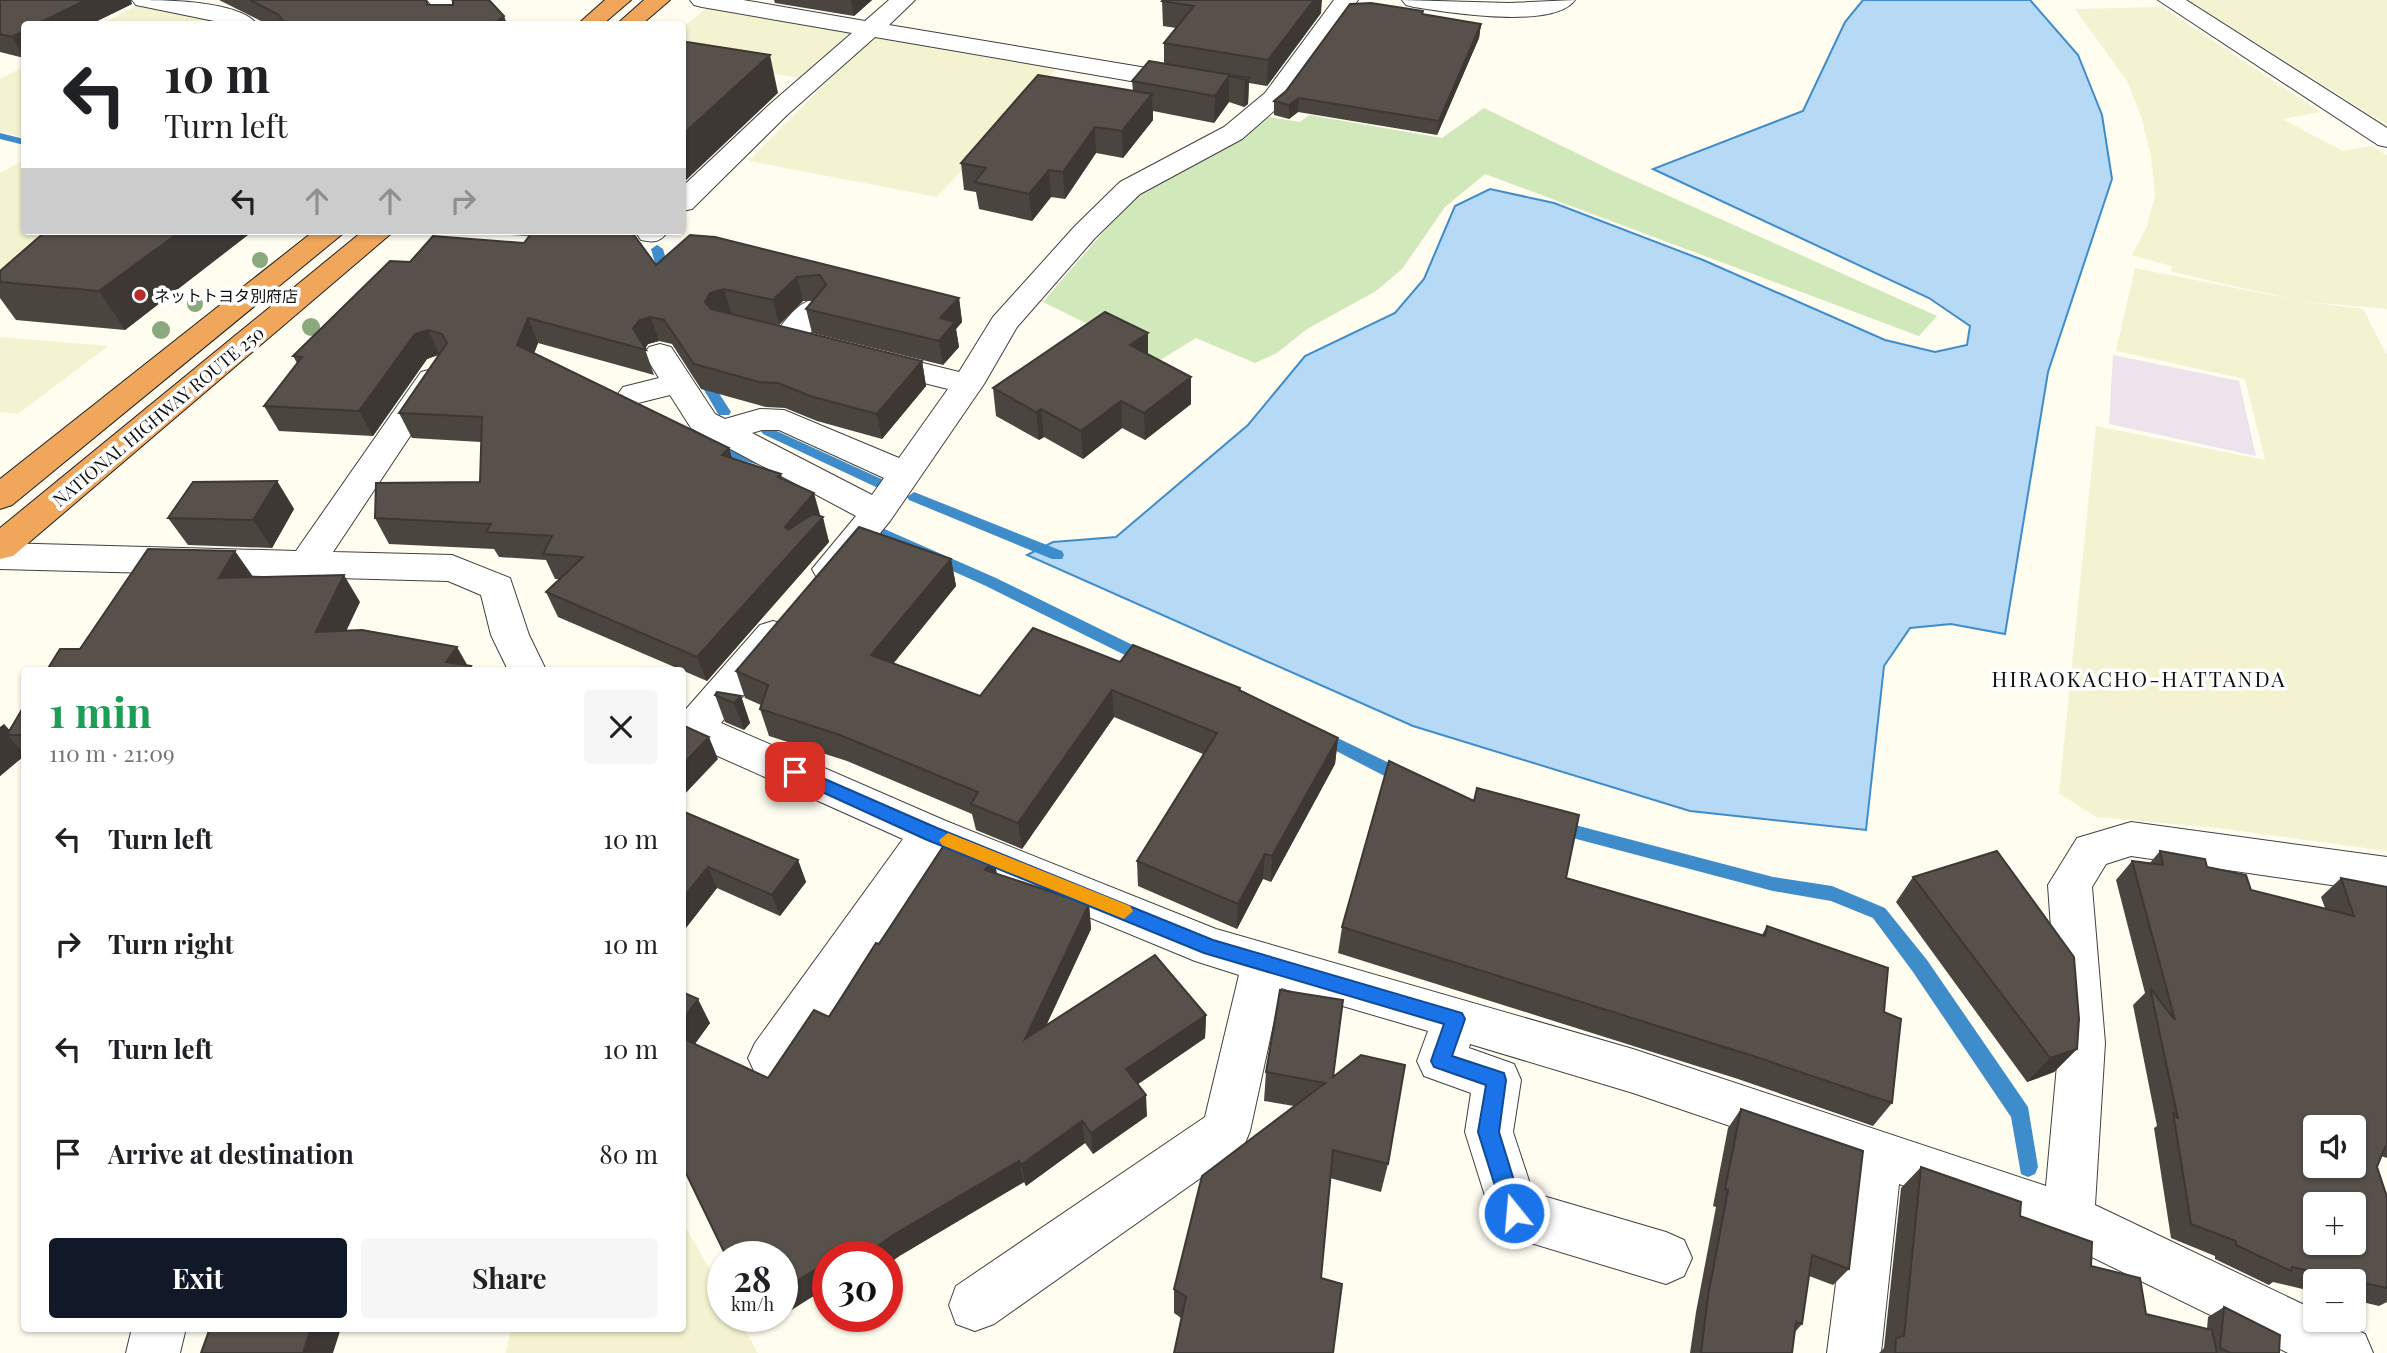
<!DOCTYPE html>
<html lang="en">
<head>
<meta charset="utf-8">
<style>
	body { margin:0; font-family:"Playfair Display","Noto Sans JP",serif; background:#f6f6f6; color:#202124; height:100vh; display:flex; flex-direction:column; font-size:26px; white-space:nowrap }
	* { box-sizing:border-box; margin:0 }
	p { font-size:23px; color:#757577 }
	.icon { flex:none; width:38px; height:38px; fill:none; stroke:currentColor; stroke-width:2; stroke-linecap:round; stroke-linejoin:round }
	.map { position:relative; flex:1; overflow:hidden }
	.sheet { position:absolute; left:21px; top:667px; width:665px; height:665px; display:flex; flex-direction:column; background:#fff; border-radius:7px; box-shadow:0 2px 5px #0004 }
	.sheet>* { flex:none }
	.top-card { position:absolute; left:21px; top:21px; width:665px; height:214px; border-radius:7px; box-shadow:0 2px 5px #0004; background:#fff; color:#202124; overflow:hidden }
	.buttons { position:absolute; left:2303px; top:1115px; display:grid; gap:14px }
	.buttons a { display:grid; place-items:center; width:63px; height:63px; border-radius:7px; background:#fff; box-shadow:0 2px 5px #0004; font-size:35px }
	.speed { position:absolute; left:707px; top:1241px; display:flex; gap:14px; font-size:35px; font-weight:700; text-align:center }
	.speed>* { display:grid; place-content:center; width:91px; height:91px; border-radius:50%; background:#fff; box-shadow:0 2px 5px #0004; line-height:1 }
	.speed small { font-size:18px; font-weight:400 }
	.speed .limit { border:10px solid #d22; background:#fff; color:#111 }
	.pin { position:absolute; display:grid; place-items:center; width:60px; height:60px; color:#fff; margin:-30px; border-radius:14px; box-shadow:0 4px 10px #0006 }
	.me { position:absolute; width:77px; margin:-38px; rotate:343deg; stroke-linejoin:round; filter:drop-shadow(0 0 5px #0008) }
	.turn { display:flex; align-items:center; gap:24px; height:147px; padding:0 28px; font-size:32px }
	.turn .icon { width:91px; height:91px; stroke-width:2.5 }
	.turn b { display:block; font-size:49px; line-height:60px }
	.lanes { display:flex; align-items:center; height:66px; padding:0 28px; background:#0003; justify-content:center; gap:35px; direction:ltr }
	.lanes .off { opacity:.35 }
	.round { display:grid; place-items:center; flex:none; width:74px; height:74px; border-radius:7px; background:#f6f6f6 }
	.overview { display:flex; align-items:center; justify-content:space-between; height:119px; padding:0 28px }
	h1 { font-size:42px; font-weight:700; line-height:52px; color:#1e9e55 }
	.action { display:flex; gap:14px; margin-top:auto; padding:14px 28px }
	.action a { flex:1; height:80px; border-radius:7px; background:#111827; color:#fff; font-size:28px; font-weight:700; line-height:80px; text-align:center }
	.action a+a { background:#f6f6f6; color:#202124 }
	ul { padding:0; list-style:none }
	li { display:flex; align-items:center; gap:21px; height:105px; padding:0 28px }
	li div { flex:1 }
	li b { display:block; font-size:26px }
	li em { font-style:normal }
	.map>svg:first-child { display:block }
	.industrial { fill:#ece3ed }
	.farmland { fill:#f4f3d1 }
	.green { fill:#d0e8ba }
	.water { fill:#b6daf5; stroke:#3f8cca; stroke-width:2 }
	.lines { fill:none; stroke-linecap:round; stroke-linejoin:round }
	.stream { fill:#3f8cca; fill-rule:evenodd }
	.minor-casing { stroke:#414141; stroke-width:2 }
	.highway-casing { stroke:#1f1f1f; stroke-width:2 }
	.minor { fill:#fff; fill-rule:evenodd }
	.highway { fill:#f0a75c; fill-rule:evenodd }
	.tree { fill:#8aa97e }
	.wall { fill:#4b4540 }
	.shaded-wall { fill:#3d3834 }
	.building { fill:#57504b; stroke:#3d3834; stroke-width:2; fill-rule:evenodd }
	.route { fill:#1a73e8; stroke:#114b97; stroke-width:2 }
	.slow { fill:#f59e0b }
	.poi-dot { fill:#bb2a2a; stroke:#fff; stroke-width:2.5 }
	.labels { text-anchor:middle; dominant-baseline:central; stroke-width:7; stroke-linejoin:round; paint-order:stroke }
	.far-poi-label { font-size:16px; fill:#0e0e0e; stroke:#fff; text-anchor:start }
	.street-label { font-size:18px; fill:#0e0e0e; stroke:#fff }
	.quarter-label { font-size:21px; letter-spacing:2px; fill:#0e0e0e; stroke:#fff }
</style>
</head>
<body>
<div class="map">
<svg width="2387" height="1353" viewBox="0 0 2387 1353">
	<rect width="100%" height="100%" fill="#fffcf0"/>
	<path class="industrial" d="M2113 355 2239 381 2256 456 2109 424Z"/>
	<path class="farmland" d="M2188 0H2387V125Z
		M139 4 207 18 225 24H102Z
		M2162 7 2321 112 2282 119 2343 151 2371 146 2387 155V309L2299 301 2363 309 2387 355V851L2218 828 2096 817 2059 793 2096 426 2265 460 2245 379 2116 351 2135 268 2291 299 2172 272 2171 266 2132 255 2147 226 2155 195 2151 156 2141 116 2127 81 2075 9Z
		M707 8 856 31 802 79 683 56 682 28Z
		M875 33 1059 66 937 197 749 161Z
		M24 66V138L0 131V79Z
		M24 160V231H69L0 289V173Z
		M0 337 108 346 18 414 0 412Z
		M683 1223 723 1292V1316H737L758 1353H506L511 1328H682Z"/>
	<path class="green" d="M1484 108 1613 171 1937 316 1919 336 1485 174 1445 207 1402 269 1376 291 1307 329 1277 353 1255 363 1196 338 1160 360 1043 302 1136 194 1244 136 1269 117 1300 122 1309 115 1442 138Z"/>
	<path class="water" d="M1863 0H2030L2078 55 2102 115 2112 179 2048 372 2005 634 1951 624 1910 628 1884 666 1866 830 1690 811 1413 726 1027 555 1053 542 1116 537 1248 425 1305 356 1395 313 1424 279 1455 206 1490 189 1554 203 1703 260 1885 340 1935 352 1967 345 1970 326 1929 298 1653 169 1803 111 1845 22Z"/>
	<g class="lines">
		<path class="stream" d="M0 133 24 139V145L0 139Z
			M494 231H544L556 235 550 238 500 234Z
			M657 245 663 249 672 280 670 283H662L660 280 651 249Z
			M700 369 706 373 731 412 729 415H719L717 412 694 373Z
			M768 427 888 482 890 485 888 488H878L763 434 761 431 763 428Z
			M730 449 767 458 769 461 762 466 730 457 709 463 702 458 704 455Z
			M914 492 1062 551 1064 555 1062 559H1052L909 500 907 497Z
			M882 528 996 578 1155 656 1157 660 1149 666 1143 664 986 586 877 537 875 533 877 529Z
			M1319 729 1412 774 1414 779 1412 784H1400L1313 739 1311 735 1313 731Z
			M1556 820 1773 877 1832 886 1885 908 1927 960 2028 1107 2038 1167 2035 1174 2028 1177 2021 1174 2011 1117 1913 972 1873 918 1831 901 1773 891 1550 832 1547 827 1550 822Z"/>
		<g class="minor-casing">
			<path id="minor" d="M132 0C162 0 238 0 257 24H229L136 5Z
				M427 0H451L457 7 459 24H437L434 8Z
				M690 0H743L865 21 889 0H915L889 25 1189 75 1198 78 1202 83 1198 88 1189 91 875 37 787 115 692 209 682 211V187L769 105 852 33 702 7 694 5Z
				M1334 0H1358L1283 103 1242 139 1140 194 1095 238 1017 327 984 384 890 521 843 578 830 582 817 578 812 569 856 516 691 428 670 395 634 404 623 401 618 394 623 387 659 378 644 354 649 347 660 344 671 347 715 414 725 419 760 409 784 410 899 458 948 389 864 368 859 361 864 354 875 351 959 372 993 317 1075 226 1120 182 1224 127 1265 93ZM762 430H779L884 478 872 495 752 433Z
				M1402 0 1509 3 1575 0C1554 30 1446 12 1414 7L1406 5Z
				M2158 0H2186L2387 128V147L2378 145Z
				M639 231H668C661 242 654 243 641 240L637 234Z
				M814 299 825 302 829 308C816 327 801 352 776 346L772 339C782 324 796 303 814 299Z
				M432 369 443 372 448 379 333 552 452 555 510 578 529 635 546 670H508L491 635 481 595 448 581 0 569V543L296 551 421 372Z
				M773 621 786 625 792 635 721 723 946 821 1216 929 1633 1049 2046 1186 2059 1043 2048 885 2077 838 2131 822 2387 857V893L2131 856 2106 864 2092 887 2105 1043 2095 1205 2315 1310V1320H2335L2365 1334 2373 1353H2288L2059 1241 1899 1184 1881 1353H1827L1851 1167 1633 1093 1470 1044 1469 1048 1514 1064 1521 1080 1513 1132 1533 1193 1666 1232 1684 1240 1692 1258 1684 1276 1666 1284 1514 1238 1496 1231 1465 1132 1471 1093 1424 1076 1417 1061 1428 1031 1281 988 1250 1131 1243 1148 994 1324 975 1331 956 1324 949 1305 956 1286 1205 1117 1239 975 1195 961 939 855 789 1073 772 1080 755 1073 748 1058 755 1043 903 839 682 740V708L686 709 760 625Z
				M132 1328H186L180 1353H126Z"/>
		</g>
		<g class="highway-casing">
			<path id="highway" d="M605 0H631L603 24H578Z
				M644 0H670L642 24H617Z
				M314 231H346L12 505 0 509V479Z
				M363 231H394L13 556 0 559V528Z"/>
		</g>
		<use href="#minor" class="minor"/>
		<use href="#highway" class="highway"/>
	</g>
	<g class="tree">
		<circle cx="260" cy="260" r="8"/>
		<circle cx="195" cy="304" r="8"/>
		<circle cx="311" cy="327" r="9"/>
		<circle cx="161" cy="330" r="9"/>
	</g>
	<path class="wall" d="M0 0 132 4 91 24H24V58L0 52Z
		M219 0H427L429 5 507 24H267Z
		M774 0H872L854 16 775 3Z
		M1162 1 1321 13 1267 86 1249 83 1248 104 1244 107 1229 102 1214 123 1153 111V120L1123 158 1096 153 1065 199 1051 197 1032 221 979 209 976 192 964 190 961 163 1133 91 1132 81 1164 63V43L1176 28 1163 26Z
		M1423 11V14L1481 24 1479 38 1437 135 1298 112 1289 119 1274 115V101Z
		M253 231 125 330 16 320 0 298V271Z
		M690 235 959 298 962 322 956 329 959 347 943 365 812 333 806 309 813 301H803L779 325 730 314 922 361 926 386 882 439 817 421 785 408 766 407 701 389 672 344 659 341 648 344 645 349 654 375 538 343 534 353 732 458 781 474 782 479 821 516 829 542 707 681 558 617 546 592 560 579H555L546 560 499 557 494 549 389 544 375 518 480 482 481 442 412 438 399 413 439 355 427 359 373 436 279 431 264 406 297 363 293 356 410 262 656 265Z
		M1148 333V355L1191 377V404L1145 440 1122 428 1083 459 1044 437 1039 440 996 416 993 388Z
		M277 481 294 509 272 548 188 545 168 518Z
		M951 559 956 586 893 664 980 696 1120 662 1240 691 1338 738 1335 764 1271 882 1263 879 1237 929 1138 886 1137 861 1203 754 1114 717 1022 849 976 830 972 814 847 761 769 736 760 709 761 705 745 698 736 671Z
		M715 695 741 696 750 723 744 730 725 722Z
		M24 706V756L0 776 4 724 9 730Z
		M682 811 798 860 806 882 780 916 717 888 682 933Z
		M2160 851 2207 867 2251 890 2325 908 2321 897 2341 878 2387 887V1158L2381 1156 2377 1167 2387 1197V1302L2379 1306 2354 1300V1281H2315V1292L2273 1282 2269 1285 2215 1259V1256L2171 1238 2154 1128 2157 1126 2133 1005 2145 993 2116 880 2132 861 2149 864Z
		M994 858 997 874 1089 904 1091 929 1046 1026 1206 1015 1205 1038 1138 1084 1147 1116 1093 1154 1085 1143 1026 1186 1024 1182 901 1255 887 1256H726L682 992 710 1023 695 1044 768 1078 829 1017 879 944Z
		M1913 877 2077 1049 2054 1072 2027 1082 1896 902Z
		M1566 878 1762 935 1767 926 1884 1012 1892 1103 1873 1126 1738 1079 1338 953 1342 927Z
		M1266 1072 1333 1077 1388 1164 1381 1192 1330 1178 1181 1318 1174 1313V1289L1294 1106 1264 1101Z
		M1741 1109 1849 1269 1833 1285 1809 1276 1802 1324 1795 1332 1792 1353H1690L1696 1312 1716 1207 1713 1206 1728 1128Z
		M1921 1167 2020 1216 2091 1266 2146 1314 2207 1329 2208 1317 2224 1307 2279 1353H1879L1884 1348 1901 1188Z"/>
	<path class="shaded-wall" d="M86 0H131L132 4 91 24H37Z
		M851 0H872L854 16Z
		M1314 0H1322L1321 13 1267 86 1268 60Z
		M504 16 507 24H493Z
		M1481 24 1479 38 1437 135 1439 121Z
		M24 31V58L12 37Z
		M770 55 778 93 682 184V135Z
		M1229 76V102L1214 123 1215 96Z
		M1249 78 1248 104 1244 107 1245 80Z
		M1152 94 1153 120 1123 158 1122 131Z
		M1299 98 1298 112 1289 119V105Z
		M1095 127 1096 153 1065 199 1063 172Z
		M1049 170 1051 197 1032 221 1029 194Z
		M181 231H253L125 330 99 291Z
		M797 277 803 301 779 325 773 300Z
		M724 289 731 313 717 318 705 302 710 293Z
		M959 298 962 322 956 329 959 347 943 365 939 341 940 318Z
		M651 317 659 341 648 344 644 350 633 328 640 320Z
		M528 318 538 343 528 370 517 345Z
		M428 330 439 354 427 359 373 436 359 411 415 334Z
		M1148 333V360L1130 345Z
		M922 361 926 386 882 439 877 414Z
		M1191 377V404L1145 440 1144 413Z
		M1121 401 1122 428 1083 459 1081 431Z
		M1041 409 1044 437 1039 440 1036 412Z
		M729 448 736 473 722 455Z
		M277 481 294 509 272 548 253 520Z
		M814 493 821 518 823 517 829 542 707 681 697 657 785 527Z
		M235 551 254 578H219Z
		M951 559 956 586 878 682 871 655Z
		M344 575 360 602 333 659 316 632Z
		M457 647 469 668 471 666 473 670H451L446 662Z
		M1112 690 1114 717 1022 849 1018 823Z
		M741 696 750 723 744 730 734 703Z
		M4 724 14 735H7L24 753V756L0 776V727Z
		M709 737 718 759 682 797V765Z
		M1338 738 1335 764 1271 882 1272 856Z
		M1265 854 1263 879 1237 929 1238 904Z
		M994 858 998 882 985 870Z
		M798 860 806 882 780 916 772 895Z
		M708 867 717 888 682 933V899Z
		M1089 904 1091 929 1029 1062 1025 1039Z
		M698 999 710 1023 685 1057 682 1052V1021Z
		M1206 1015 1205 1038 1128 1091 1126 1069Z
		M2077 1049 2054 1072 2027 1082 2050 1058Z
		M1146 1095 1147 1116 1093 1154 1091 1133Z
		M1082 1121 1085 1143 1026 1186 1021 1165Z
		M1019 1161 1024 1182 901 1255 887 1265V1256H864L893 1235Z
		M850 1249 854 1256H837Z
		M828 1262V1287L782 1316V1290Z
		M768 1316H782L772 1322Z
		M311 1328H341L333 1353H303Z"/>
	<path class="building" d="M0 0H86L37 24H24V31L12 37 0 34Z
		M250 0H426L427 5H453V0H489L504 16 493 24H285L279 15Z
		M1163 0H1314L1268 60 1164 43 1194 6 1162 1Z
		M1371 3 1423 11 1422 14 1481 24 1439 121 1299 98 1289 105 1274 101 1286 91 1350 4Z
		M687 42 770 55 682 135V46Z
		M1149 61 1249 78 1245 80 1229 76 1215 96 1132 81Z
		M1038 75 1152 94 1122 131 1095 127 1063 172 1049 170 1029 194 975 182 986 168 961 163Z
		M46 231H181L99 291 0 282V271Z
		M533 231H631L656 265 690 235 715 237 959 298 940 318 955 322 939 341 806 309 826 285 820 275 797 277 773 300 724 289 710 293 705 302 711 309 922 361 877 414 810 396 778 383 759 382 694 364 664 320 651 317 640 320 633 328 646 350 528 318 517 345 729 448 722 455 781 474 778 477 814 493 785 527 788 530 813 514 823 517 697 657 546 592 583 557 543 554 552 536 486 532 491 524 375 518 376 483 480 482 482 417 399 413 447 343 442 334 428 330 415 334 359 411 264 406 302 357 293 356 390 261 410 262 433 236 524 243Z
		M1105 312 1148 333 1130 345 1191 377 1144 413 1121 401 1081 431 1041 409 1036 412 993 388Z
		M277 481 253 520 168 518 193 482Z
		M859 527 951 559 871 655 980 696 1033 628 1120 662 1133 645 1240 688 1239 690 1338 738 1272 856 1265 854 1238 904 1137 861 1217 733 1112 690 1018 823 971 804 978 792 840 735 760 709 768 685 736 671Z
		M148 549 235 551 219 578 344 575 316 632 362 630 457 647 446 662 471 666 468 670H47L60 649H80Z
		M717 692 741 696 734 703 715 695Z
		M24 706V735H7Z
		M682 725 709 737 682 765Z
		M1389 761 1474 801 1477 788 1579 815 1566 878 1765 936 1767 926 1888 968 1884 1012 1901 1019 1892 1103 1753 1056 1342 927Z
		M682 811 798 860 772 895 708 867 682 899Z
		M948 839 994 858 985 870 1089 904 1025 1039 1155 955 1206 1015 1126 1069 1146 1095 1091 1133 1082 1121 1021 1165 1019 1161 893 1235 864 1256H854L850 1249 837 1256H828V1262L782 1290V1256H726L682 1165V1038L768 1078 814 1010 829 1017 876 943 879 944Z
		M1997 851 2074 957 2079 1019 2077 1049 2050 1058 1913 877Z
		M2160 851 2205 859 2207 867 2246 875 2251 890 2354 916 2341 878 2387 887V1146L2385 1147 2377 1167 2387 1197V1288L2292 1267 2291 1271 2236 1245V1241L2191 1224 2173 1112 2178 1119 2150 988 2175 1020 2132 861 2163 865ZM2315 1127H2354V1166H2315ZM2315 1204H2354V1242H2315Z
		M1280 990 1343 1000 1333 1077 1361 1055 1405 1065 1388 1164 1333 1150 1321 1278 1342 1284 1333 1353H1174L1186 1297 1174 1289 1202 1176 1325 1083 1266 1072Z
		M682 992 698 999 682 1021Z
		M1741 1109 1863 1151 1849 1269 1812 1255 1802 1324 1796 1322 1792 1353H1701L1708 1296 1728 1190 1725 1189Z
		M1921 1167 2021 1202 2020 1216 2092 1242 2091 1266 2140 1278 2146 1314 2212 1330 2217 1353H1895L1896 1338 1904 1336Z
		M2224 1307 2280 1335 2279 1353H2230L2220 1348Z
		M210 1328H311L303 1353H201Z"/>
	<path class="route" d="M795 766 937 828 1213 940 1462 1013 1465 1019 1452 1056 1504 1073 1506 1080 1499 1132 1524 1213 1521 1221 1514 1224 1506 1221 1478 1132 1486 1085 1434 1067 1431 1061 1444 1024 1204 953 925 839 789 777 786 772 789 768Z"/>
	<path class="slow" d="M948 833 1130 906 1133 911 1124 919 942 845 939 840Z"/>
	<circle class="poi-dot" cx="140" cy="295" r="7"/>
	<g class="labels">
		<g class="far-poi-label">
			<text x="154" y="295">ネットトヨタ別府店</text>
		</g>
		<g class="street-label">
			<text transform="translate(158 416) rotate(-40)">NATIONAL HIGHWAY ROUTE 250</text>
		</g>
		<g class="quarter-label">
			<text x="2139" y="678">HIRAOKACHO-HATTANDA</text>
		</g>
	</g>
</svg>
<div class="buttons">
<a><svg class="icon" aria-label="sound" viewBox="0 0 24 24"><path d="M4 9h4l5-4v14l-5-4H4zM17 9q2 3 0 6"/></svg></a>
<a>+</a>
<a>−</a>
</div>
<div class="speed"><div>28<small>km/h</small></div><div class="limit">30</div></div>
<div class="pin" style="left:795px;top:772px;background:#d93025"><svg class="icon" aria-label="arrive" viewBox="0 0 24 24"><path d="M6 21V4h12l-3 4 3 4H6"/></svg></div>
<svg class="me" style="left:1514px;top:1213px" viewBox="-20 -20 40 40"><circle r="17" fill="#1a73e8" stroke="#fff" stroke-width="3"/><path d="M0-11L8 9 0 5-8 9z" fill="#fff"/></svg>
<div class="top-card">
<div class="turn"><svg class="icon" aria-label="left" viewBox="0 0 24 24"><path d="M17 20v-9H6M10 6l-5 5 5 5"/></svg><div><b>10 m</b>Turn left</div></div>
<div class="lanes"><svg class="icon" aria-label="left" viewBox="0 0 24 24"><path d="M17 20v-9H6M10 6l-5 5 5 5"/></svg><svg class="icon off" aria-label="ahead" viewBox="0 0 24 24"><path d="M12 20V5M6 11l6-6 6 6"/></svg><svg class="icon off" aria-label="ahead" viewBox="0 0 24 24"><path d="M12 20V5M6 11l6-6 6 6"/></svg><svg class="icon off" aria-label="right" viewBox="0 0 24 24"><path d="M7 20v-9h11M14 6l5 5-5 5"/></svg></div>
</div>
<section class="sheet">
<div class="overview"><div><h1>1 min</h1><p>110 m · 21:09</p></div><a class="round"><svg class="icon" aria-label="close" viewBox="0 0 24 24"><path d="M6 6l12 12M18 6L6 18"/></svg></a></div>
<ul>
<li><svg class="icon" aria-label="left" viewBox="0 0 24 24"><path d="M17 20v-9H6M10 6l-5 5 5 5"/></svg><div><b>Turn left</b></div><em>10 m</em></li>
<li><svg class="icon" aria-label="right" viewBox="0 0 24 24"><path d="M7 20v-9h11M14 6l5 5-5 5"/></svg><div><b>Turn right</b></div><em>10 m</em></li>
<li><svg class="icon" aria-label="left" viewBox="0 0 24 24"><path d="M17 20v-9H6M10 6l-5 5 5 5"/></svg><div><b>Turn left</b></div><em>10 m</em></li>
<li><svg class="icon" aria-label="arrive" viewBox="0 0 24 24"><path d="M6 21V4h12l-3 4 3 4H6"/></svg><div><b>Arrive at destination</b></div><em>80 m</em></li>
</ul>
<div class="action"><a>Exit</a><a>Share</a></div>
</section>
</div>
</body>
</html>
